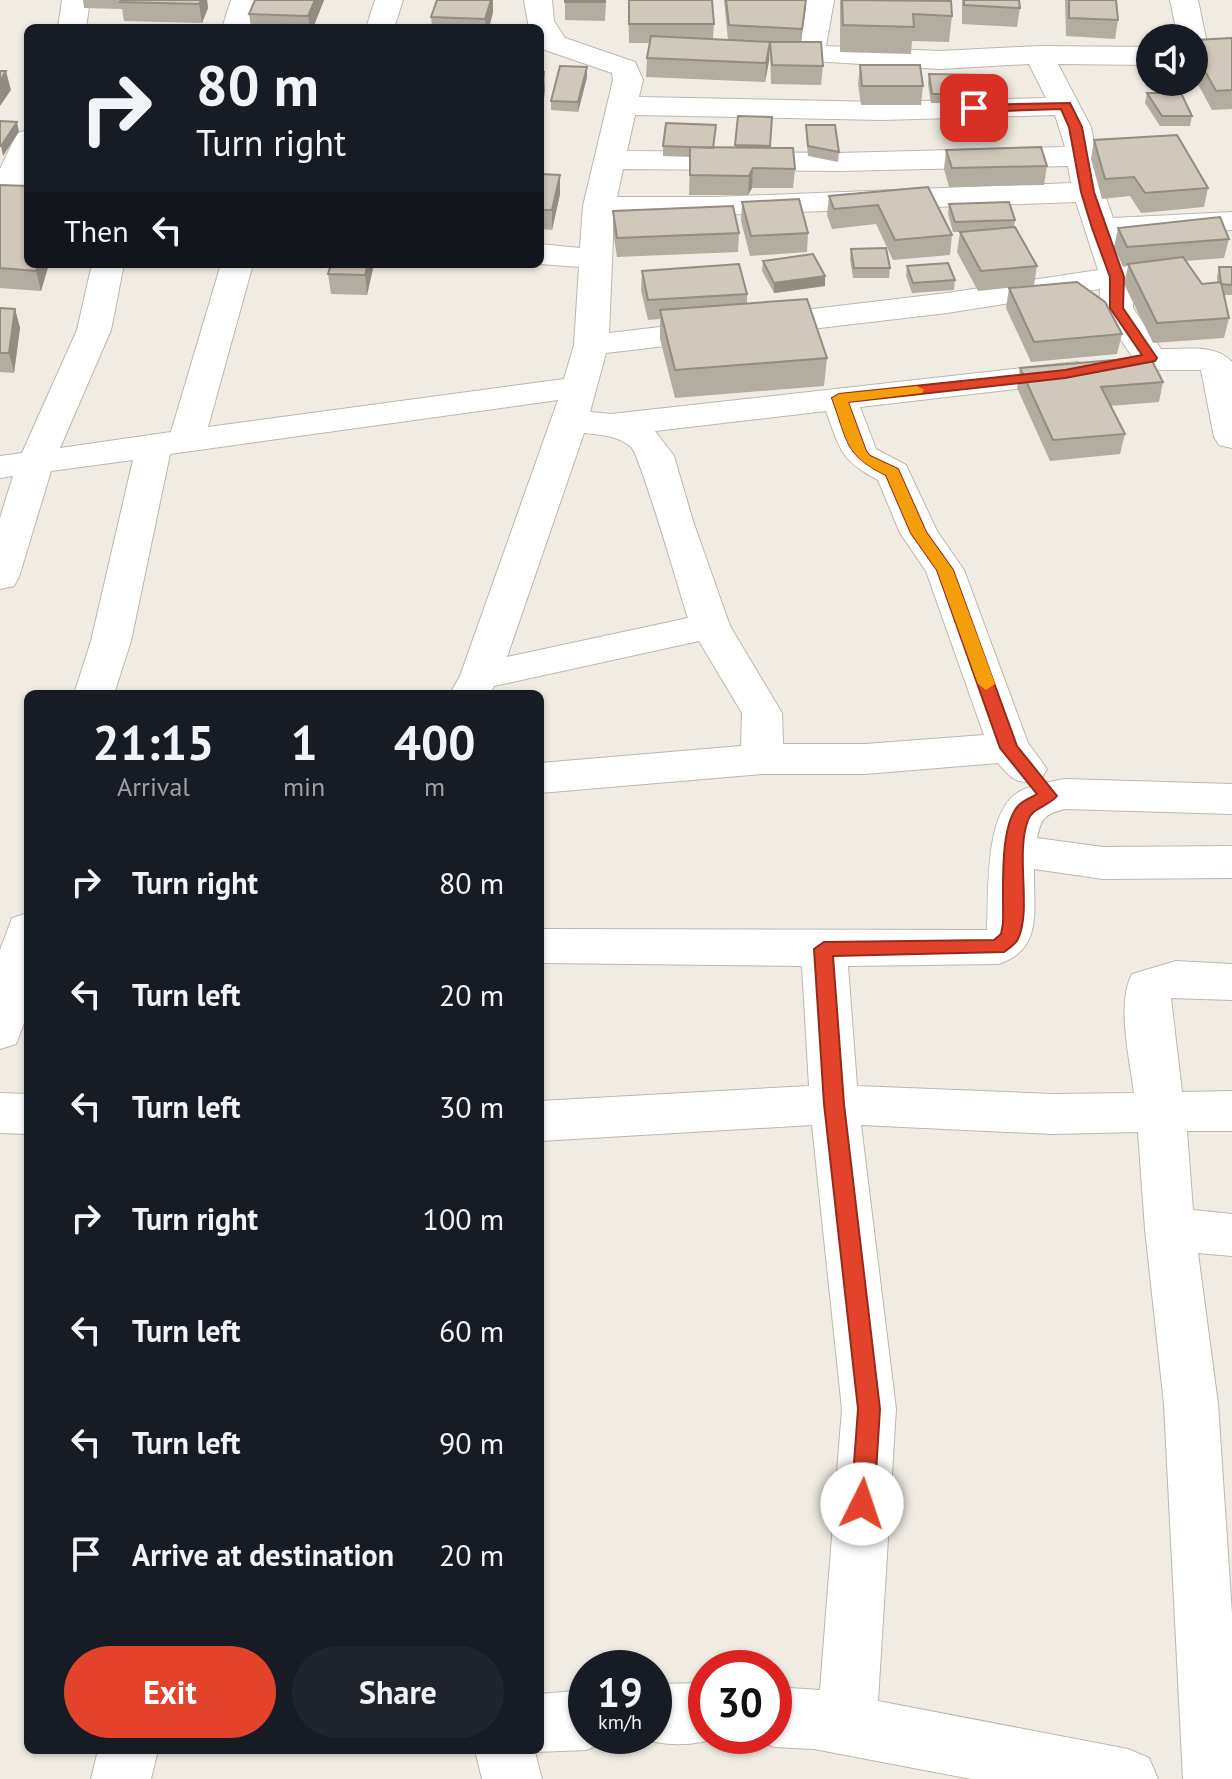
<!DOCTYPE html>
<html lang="en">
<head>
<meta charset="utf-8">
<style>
	body { margin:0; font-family:"PT Sans",sans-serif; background:#20242c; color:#f1f3f6; height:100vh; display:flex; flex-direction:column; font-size:30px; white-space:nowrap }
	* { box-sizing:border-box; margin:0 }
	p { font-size:26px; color:#9ea1a6 }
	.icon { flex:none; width:44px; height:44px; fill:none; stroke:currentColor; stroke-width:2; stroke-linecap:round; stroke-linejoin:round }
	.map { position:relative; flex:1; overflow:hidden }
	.drawer { position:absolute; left:24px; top:690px; width:520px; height:1064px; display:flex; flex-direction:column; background:#171b24; border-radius:12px; box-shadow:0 2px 6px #0004 }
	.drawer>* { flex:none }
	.top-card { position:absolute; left:24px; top:24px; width:520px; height:244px; border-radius:12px; box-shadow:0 2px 6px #0004; background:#171b24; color:#f1f3f6; overflow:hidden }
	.controls { position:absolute; left:1136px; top:24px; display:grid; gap:16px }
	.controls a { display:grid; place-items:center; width:72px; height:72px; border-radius:50%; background:#171b24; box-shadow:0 2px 6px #0004; font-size:40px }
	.speed { position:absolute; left:568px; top:1650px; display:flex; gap:16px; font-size:40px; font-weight:700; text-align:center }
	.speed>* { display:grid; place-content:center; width:104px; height:104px; border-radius:50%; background:#171b24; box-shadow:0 2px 6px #0004; line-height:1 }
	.speed small { font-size:20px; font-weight:400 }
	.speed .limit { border:12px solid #d22; background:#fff; color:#111 }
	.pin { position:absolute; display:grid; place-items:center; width:68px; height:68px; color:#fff; margin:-34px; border-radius:16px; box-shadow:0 4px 12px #0006 }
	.me { position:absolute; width:88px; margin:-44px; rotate:4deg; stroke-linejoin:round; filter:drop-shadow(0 0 6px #0008) }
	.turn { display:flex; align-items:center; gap:28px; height:168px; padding:0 40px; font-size:36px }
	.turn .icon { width:104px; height:104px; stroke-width:2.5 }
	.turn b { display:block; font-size:56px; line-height:68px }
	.then { display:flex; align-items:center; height:76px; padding:0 40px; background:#0003; gap:16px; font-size:30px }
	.eta { display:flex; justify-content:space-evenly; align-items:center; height:136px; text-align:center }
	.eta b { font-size:48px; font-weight:700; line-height:56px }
	.primary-button { display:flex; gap:16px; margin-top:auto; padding:16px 40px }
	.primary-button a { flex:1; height:92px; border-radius:48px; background:#e2432a; color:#fff; font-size:32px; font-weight:700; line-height:92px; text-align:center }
	.primary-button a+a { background:#20242c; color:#f1f3f6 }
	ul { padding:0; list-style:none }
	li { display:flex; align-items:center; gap:24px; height:112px; padding:0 40px }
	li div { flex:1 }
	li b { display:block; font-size:30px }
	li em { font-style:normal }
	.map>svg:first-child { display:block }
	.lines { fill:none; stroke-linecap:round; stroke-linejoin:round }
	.street-casing { stroke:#bdb7ab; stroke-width:2 }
	.street { fill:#fff; fill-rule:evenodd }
	.wall { fill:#b3aca1 }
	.shaded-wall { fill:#928c83 }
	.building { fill:#d0c8bb; stroke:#928c83; stroke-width:2 }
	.route { fill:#e2432a; stroke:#932c1b; stroke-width:2 }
	.slow { fill:#f59e0b }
</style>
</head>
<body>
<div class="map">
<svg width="1232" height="1779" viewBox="0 0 1232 1779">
	<rect width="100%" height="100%" fill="#f0ece4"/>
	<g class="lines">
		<g class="street-casing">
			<path id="street" d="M62 0H90L86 28H58Z
				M231 0H259L250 28H222Z
				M375 0H403L394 28H366Z
				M524 0H552L554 21 565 38 635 62 643 80 639 97 882 102 1046 98 1029 64 940 69 751 57 747 51 751 45 797 44 806 0H834L826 46 940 51 1039 46 1150 47V65L1058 64 1091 127 1104 192 1113 218 1232 212V230L1119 236 1133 277V308L1161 349C1184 350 1215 343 1232 362V448L1219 445 1214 437 1201 370H1158L1138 365 1099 308 1100 289 947 313 606 353 590 412 611 414 1077 362 1089 365 1094 372 1089 379 1077 382 860 407 876 449 906 465 937 531 964 570 1028 743 1047 769 1041 779C1019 786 1012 780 998 763L865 774H762L540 793V763L741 746 742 713 699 641 494 686 490 694H450L460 676 558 400 170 454 131 641 114 694H74L91 641 133 460 51 471 19 577 14 586 0 589V518L13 476 0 478V456L22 453 77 330 92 264H124L111 330 60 448 171 432 221 264H253L208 427 564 379 574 345 579 267 540 264V244L580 248 583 206 613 80 612 73 545 50 540 45V28H529ZM635 115 882 120 1055 115 1065 147 838 153 627 151ZM1068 166 1071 183 715 197H617L623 169 838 171ZM1076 202 1098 270 947 293 609 333 614 215H715ZM826 411C840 449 840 460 878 480L900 533 926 571 984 735 865 744H783L782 713 730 626 693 521 674 456 655 431ZM584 433C600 435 617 435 631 447 640 454 680 594 688 618L507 657Z
				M1170 0H1198L1206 38 1202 44 1194 46V38H1178Z
				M28 130V176L11 213 0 215V169L17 133Z
				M1065 779 1232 784V814L1065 809C1045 814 1041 818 1037 838L1103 847 1232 846V878L1103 879 1034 869C1033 909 1044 950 998 964L848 966 857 1086 1052 1094 1134 1093C1130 1060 1116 1004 1132 974L1176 961 1232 964V1000L1171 998 1182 1092 1232 1091V1131H1187L1193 1210 1232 1214V1256L1198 1253 1218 1404 1232 1614V1779H1183L1164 1404 1145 1229 1138 1132 1052 1134 861 1125 896 1409 878 1701 1128 1749 1149 1758 1158 1779H971L814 1749 774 1747 753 1738 774 1736V1687L820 1690 842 1409 812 1125 540 1141V1101L809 1086 802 966 540 963V929L987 930C989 894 984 815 1017 793 1030 784 1050 782 1065 779Z
				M28 913V1013L16 1044 0 1049V950L12 918Z
				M0 1093 28 1094V1134L0 1133Z
				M706 1683V1736H722C695 1747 662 1747 636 1736H654V1684Z
				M586 1690V1736H609L607 1741 586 1750 535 1752 542 1779H482L475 1750H540V1694Z
				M98 1750H158L151 1779H91Z"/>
		</g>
		<use href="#street" class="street"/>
	</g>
	<path class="wall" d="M83 0H207L208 8 202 23 124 21 122 9 84 8Z
		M324 0 313 28H317H251L249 14Z
		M437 0H493V12L489 28H432L431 17Z
		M565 0H606L605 21 565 20Z
		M628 0 714 24 713 39 728 40 724 0H806L801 42 823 66 821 85 771 84 770 46 769 61 765 82 646 77 647 58 650 43H629Z
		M840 0H932L952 16 949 42 912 41 911 54 840 52Z
		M962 0H1019L1020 8 1017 27 962 24Z
		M1065 0H1116L1118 20 1115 39 1066 36Z
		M1232 38V109L1212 110 1194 77V40Z
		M860 65 923 86 921 105H861L858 84Z
		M929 74 990 94 988 104 931 103 928 84Z
		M587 77 578 112 551 110V101Z
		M1147 93 1192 116 1190 126H1160L1145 103Z
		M738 116 772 117 770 148 795 169 793 188H752L748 195H689L690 157 663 156V146L715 135 714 148H735Z
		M806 125 839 152 838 162 808 156 806 135Z
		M1094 140 1208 188 1204 207 1141 213 1130 196 1102 199 1091 159Z
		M946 150 1047 166 1044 185 949 187 944 169Z
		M540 174 560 194 552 230 540 229Z
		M0 185 49 264 41 291 0 288Z
		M928 187 952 235 950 255 893 260 876 224 832 229 827 215 829 196Z
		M742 202 808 233 807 252 750 256 741 221Z
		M949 204 1015 220 1014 227 1037 266 1034 285 978 291 957 252 960 232H965H953L948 214Z
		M613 211 739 233 738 252 617 257 613 231Z
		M1118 228 1229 239 1224 258 1186 261 1202 284 1217 283V277L1219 267H1232V295H1224L1229 318 1224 338 1153 343 1124 284 1128 266 1123 267 1114 247Z
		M851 249 890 268 889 278H853L850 259Z
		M763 261 825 276V286L774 293 762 271Z
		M331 264H374L367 295 331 294 328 274Z
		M907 266 955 280 954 290 912 293 906 276Z
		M642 271 747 294V304L827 358 824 386 675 398 660 339V319L648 320 641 290Z
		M1009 288 1122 334 1117 354 1031 362 1006 308Z
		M0 308 15 309 20 328 14 373 0 372Z
		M1020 368 1163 382 1159 402 1110 406 1125 434 1120 454 1050 461 1017 388Z"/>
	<path class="shaded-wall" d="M201 0H207L208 8 202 23 199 4Z
		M315 0H324L313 28H310L308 16Z
		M491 0H493V12L489 28H486L485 19Z
		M806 0V7L800 48 802 29Z
		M770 42 769 61 765 82 766 63Z
		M587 67V77L578 112V102Z
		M6 71 11 90 0 106V81Z
		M544 72 545 90 540 131V107Z
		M17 122 19 132 3 156 1 146Z
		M753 168 752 188 748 195 749 176Z
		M560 175V194L552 230V210Z
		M39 264H49L41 291 36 271Z
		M368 264H374L367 295 365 275Z
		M825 276V286L774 293V283Z
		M15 309 20 328 14 373 9 353Z"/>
	<path class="building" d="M121 0H201L199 4 120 2Z
		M255 0H315L308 16 249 14Z
		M437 0H491L485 19 431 17Z
		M565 0H605V2H565Z
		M629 0H712L714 24H629Z
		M726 0H806L802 29 729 25Z
		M842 0 951 1 952 16 913 14 914 27 843 25Z
		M964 0H1019L1020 8 964 5Z
		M1069 0H1116L1118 20 1069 18Z
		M333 26H352V28H333Z
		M651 36 770 42 766 63 647 58Z
		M1232 38V90L1216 91 1194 51V40Z
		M770 42H821L823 66 772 65Z
		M860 65H920L923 86H862Z
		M560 66 587 67 578 102 551 101Z
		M0 71H6L0 81Z
		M540 72H544L540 107Z
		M929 74 987 75 990 94H932Z
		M1147 93H1181L1192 116H1162Z
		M738 116 772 117 770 146 735 145Z
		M0 121 17 122 1 146H0Z
		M666 123 716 125 713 148 663 146Z
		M806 125H835L839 152 808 146Z
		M1177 135 1208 188 1145 193 1134 177 1105 179 1094 140Z
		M690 147 793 148 795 169 753 168 749 176 690 175Z
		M1041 147 1047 166 952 168 946 150Z
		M540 174 560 175 552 210H540Z
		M0 185 28 186V264H39L36 271 0 268Z
		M928 187 952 235 895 240 878 205 834 209 829 196Z
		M799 199 808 233 751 236 742 202Z
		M1009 202 1015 220 955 222 949 204Z
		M733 206 739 233 617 238 613 211Z
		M1220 217 1229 239 1127 247 1118 228Z
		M1015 227 1037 266 981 271 960 232Z
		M886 248 890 268H854L851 249Z
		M813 254 825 276 774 283 763 261Z
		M1183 257 1202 284 1221 282 1229 318 1157 323 1128 264Z
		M948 263 955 280 913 283 907 266Z
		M331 264H368L365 275 328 274Z
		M739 264 747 294 648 300 642 271Z
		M1219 267H1232V285L1221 284Z
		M1077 282 1105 302 1122 334 1034 342 1009 288Z
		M807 299 827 358 675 370 660 310Z
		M0 308 15 309 9 353H0Z
		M1150 357 1163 382 1101 387 1125 434 1053 440 1020 368Z"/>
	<path class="route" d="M1070 103 1082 127 1094 192 1124 277 1123 308 1157 358 1155 361 1065 378 848 402 866 451 870 456 898 469 926 532 953 570 1017 746 1057 796C1049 806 1033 807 1028 820 1015 855 1032 909 1018 939 1015 945 1009 948 1004 952L833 956 844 1104 880 1409 874 1504 870 1511 862 1514 854 1511 851 1504 858 1409 824 1104 814 949 824 942 994 940 1001 934 1003 923C1004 894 998 824 1020 804 1024 800 1032 797 1037 794L1000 748 937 570 911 533 886 475C844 455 848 440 832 398L839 394 1065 370 1142 355 1110 308V277L1092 228 1081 192 1069 127 1061 109 974 112 967 108 974 105Z"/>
	<path class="slow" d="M917 386 924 390 922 393 848 402 866 451 870 456 898 469 926 532 953 570 995 684 986 690 978 684 937 570 911 533 886 475C844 455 848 440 832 398L839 394Z"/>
</svg>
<div class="controls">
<a><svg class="icon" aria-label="sound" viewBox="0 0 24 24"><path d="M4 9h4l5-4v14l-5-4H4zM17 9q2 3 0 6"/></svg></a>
</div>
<div class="speed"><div>19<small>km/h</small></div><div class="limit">30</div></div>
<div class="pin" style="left:974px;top:108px;background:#d93025"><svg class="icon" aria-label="arrive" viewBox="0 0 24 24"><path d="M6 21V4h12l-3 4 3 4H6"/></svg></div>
<svg class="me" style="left:862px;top:1504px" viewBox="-20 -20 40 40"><circle r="19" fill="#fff"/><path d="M0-13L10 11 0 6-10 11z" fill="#e2432a"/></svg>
<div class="top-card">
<div class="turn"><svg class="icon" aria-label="right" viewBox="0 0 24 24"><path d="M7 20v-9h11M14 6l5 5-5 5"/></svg><div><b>80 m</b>Turn right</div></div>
<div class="then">Then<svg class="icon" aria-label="left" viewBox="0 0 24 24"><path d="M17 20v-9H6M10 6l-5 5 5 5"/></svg></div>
</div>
<section class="drawer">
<div class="eta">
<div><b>21:15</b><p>Arrival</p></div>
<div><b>1</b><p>min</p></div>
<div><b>400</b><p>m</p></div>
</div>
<ul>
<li><svg class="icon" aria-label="right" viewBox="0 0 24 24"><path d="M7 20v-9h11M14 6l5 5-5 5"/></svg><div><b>Turn right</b></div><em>80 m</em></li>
<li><svg class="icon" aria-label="left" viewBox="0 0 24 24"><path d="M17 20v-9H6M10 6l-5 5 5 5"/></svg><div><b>Turn left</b></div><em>20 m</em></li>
<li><svg class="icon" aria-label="left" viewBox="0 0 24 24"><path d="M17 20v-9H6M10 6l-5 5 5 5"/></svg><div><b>Turn left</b></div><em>30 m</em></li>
<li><svg class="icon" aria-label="right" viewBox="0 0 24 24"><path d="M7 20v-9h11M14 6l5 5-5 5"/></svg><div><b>Turn right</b></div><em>100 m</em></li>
<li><svg class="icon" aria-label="left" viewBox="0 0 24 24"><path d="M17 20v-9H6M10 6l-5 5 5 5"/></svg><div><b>Turn left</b></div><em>60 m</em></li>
<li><svg class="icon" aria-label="left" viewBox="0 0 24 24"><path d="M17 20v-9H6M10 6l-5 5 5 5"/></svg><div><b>Turn left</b></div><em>90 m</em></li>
<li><svg class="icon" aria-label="arrive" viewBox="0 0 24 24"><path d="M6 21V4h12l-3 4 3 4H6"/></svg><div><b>Arrive at destination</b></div><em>20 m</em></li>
</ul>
<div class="primary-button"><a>Exit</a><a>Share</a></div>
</section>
</div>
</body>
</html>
